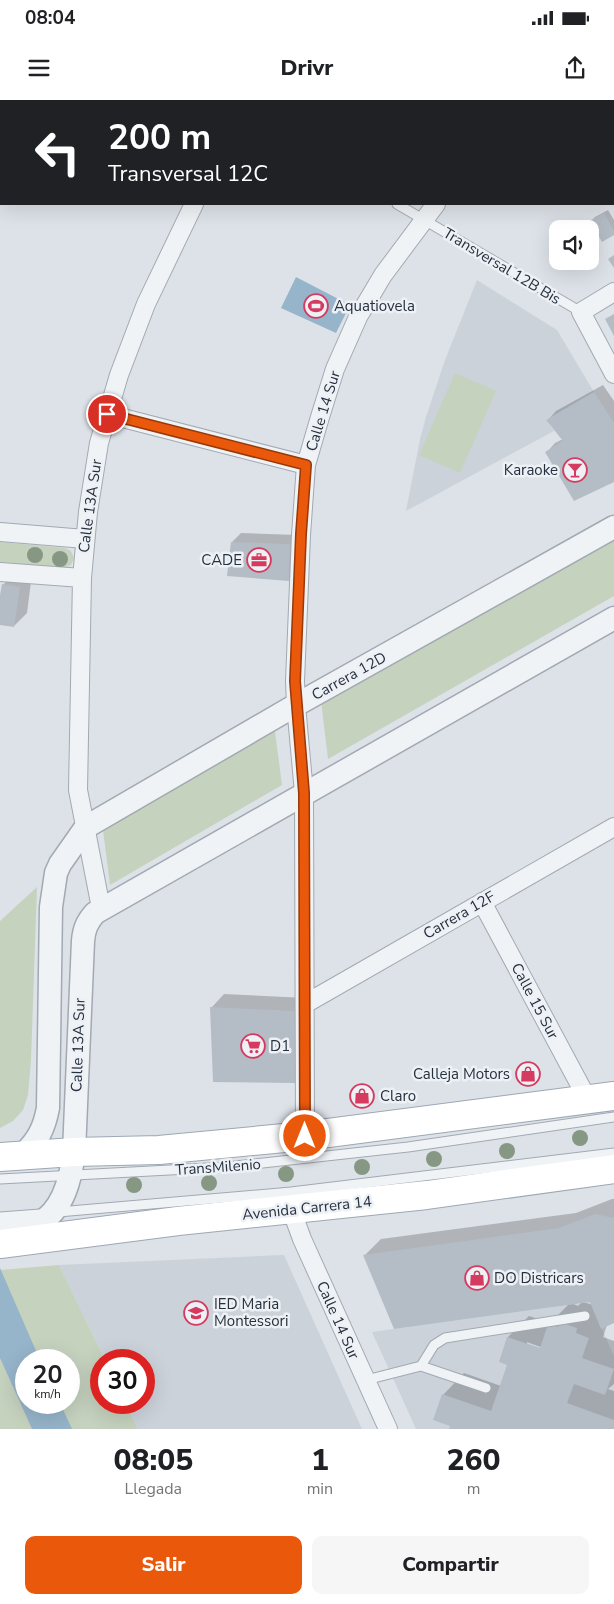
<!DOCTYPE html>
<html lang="es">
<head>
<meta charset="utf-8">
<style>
	body { margin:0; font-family:"Nunito Sans",sans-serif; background:#f6f6f6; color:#202124; height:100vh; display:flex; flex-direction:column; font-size:19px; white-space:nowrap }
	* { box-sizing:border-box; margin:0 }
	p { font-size:16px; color:#757577 }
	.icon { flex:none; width:28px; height:28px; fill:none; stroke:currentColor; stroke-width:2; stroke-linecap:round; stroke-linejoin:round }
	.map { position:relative; height:1329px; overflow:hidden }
	.details { display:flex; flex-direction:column; background:#fff; flex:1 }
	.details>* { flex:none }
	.hud { position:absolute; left:0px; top:0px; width:615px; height:105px; box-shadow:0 5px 20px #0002; background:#202124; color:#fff; overflow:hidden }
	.controls { position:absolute; left:549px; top:120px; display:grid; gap:10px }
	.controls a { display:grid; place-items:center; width:50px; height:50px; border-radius:10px; background:#fff; box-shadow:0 5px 20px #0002; font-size:25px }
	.speed { position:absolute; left:15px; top:1249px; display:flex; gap:10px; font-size:25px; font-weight:700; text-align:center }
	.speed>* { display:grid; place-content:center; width:65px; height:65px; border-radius:50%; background:#fff; box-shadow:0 5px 20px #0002; line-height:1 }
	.speed small { font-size:12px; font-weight:400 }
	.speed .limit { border:8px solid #d22; background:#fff; color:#111 }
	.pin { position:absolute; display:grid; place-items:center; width:42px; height:42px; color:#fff; margin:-21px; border:2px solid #fff; border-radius:50%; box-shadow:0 1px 5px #0007 }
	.me { position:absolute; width:55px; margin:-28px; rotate:0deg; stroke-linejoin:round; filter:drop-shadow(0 0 4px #0008) }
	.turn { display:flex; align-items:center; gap:18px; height:105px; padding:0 25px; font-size:22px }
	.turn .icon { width:65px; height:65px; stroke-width:2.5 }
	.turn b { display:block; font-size:35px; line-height:42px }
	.eta { display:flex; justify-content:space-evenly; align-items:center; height:85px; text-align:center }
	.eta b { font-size:30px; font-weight:800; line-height:35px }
	.action { display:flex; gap:10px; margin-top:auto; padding:10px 25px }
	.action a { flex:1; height:58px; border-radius:10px; background:#ea580c; color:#fff; font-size:20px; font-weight:800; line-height:58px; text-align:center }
	.action a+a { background:#f6f6f6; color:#202124 }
	.status { display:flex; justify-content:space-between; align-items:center; height:35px; padding:0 25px; background:#fff; direction:ltr }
	.status svg { height:14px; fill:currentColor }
	header { display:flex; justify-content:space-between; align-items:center; height:65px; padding:0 25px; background:#fff; font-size:22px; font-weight:800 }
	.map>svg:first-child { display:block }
	.built { fill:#cbd2da }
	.green { fill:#c5d2be; fill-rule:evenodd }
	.water { fill:#96b4ca }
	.shadow { fill:#0003; fill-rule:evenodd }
	.building { fill:#b4bcc5 }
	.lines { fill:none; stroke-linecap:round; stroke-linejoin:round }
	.service-casing { stroke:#a2a9b2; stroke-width:11 }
	.minor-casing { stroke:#a2a9b2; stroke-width:20 }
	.tertiary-casing { stroke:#a2a9b2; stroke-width:25 }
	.primary-casing { stroke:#9ca8b4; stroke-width:30 }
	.service { stroke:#f0f3f6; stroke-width:9 }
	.minor { stroke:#f0f3f6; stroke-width:18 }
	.tertiary { stroke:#f0f3f6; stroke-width:22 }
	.primary { stroke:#fff; stroke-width:28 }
	.tree { fill:#869884 }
	.route-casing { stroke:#983908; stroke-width:12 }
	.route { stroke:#ea580c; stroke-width:9 }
	.labels { text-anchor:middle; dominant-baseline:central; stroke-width:5; stroke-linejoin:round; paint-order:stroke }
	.street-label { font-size:15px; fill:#26313f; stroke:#edf1f5 }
	.poi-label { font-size:15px; fill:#26313f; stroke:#edf1f5; text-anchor:start }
</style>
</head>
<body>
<div class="status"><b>08:04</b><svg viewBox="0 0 49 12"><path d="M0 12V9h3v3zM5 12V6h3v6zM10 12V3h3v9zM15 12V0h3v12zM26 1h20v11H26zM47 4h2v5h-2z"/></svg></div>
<header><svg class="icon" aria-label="menu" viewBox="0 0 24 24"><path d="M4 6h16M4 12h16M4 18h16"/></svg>Drivr<svg class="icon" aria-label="share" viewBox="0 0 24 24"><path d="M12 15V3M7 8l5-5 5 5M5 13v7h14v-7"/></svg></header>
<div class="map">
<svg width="614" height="1329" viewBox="0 0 614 1329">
	<rect width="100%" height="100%" fill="#dde2e8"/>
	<path class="built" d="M477 180 557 230 594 292 546 320 554 331 406 411 420 339 426 317 445 260Z
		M284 1155 362 1329H138L125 1303 144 1302V1260H105L59 1165Z
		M590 1202 614 1256V1329H416L372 1232Z"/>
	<path class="green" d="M455 273 496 291 460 373 419 355Z
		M614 441V496L328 659 321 601Z
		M0 442 65 448 71 451 74 458 71 465 63 468 0 462Z
		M274 624 282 685 110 785 102 722Z
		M37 787 31 960 28 995 23 1010 13 1021 0 1028V821Z
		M59 1165 105 1260H101V1302L125 1303 138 1329H0V1170ZM26 1260H69V1302H26Z"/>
	<path class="water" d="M296 177 350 205 336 233 281 208Z
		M0 1168 40 1260H26V1302L60 1303 72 1329H32L0 1258Z"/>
	<path class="shadow" d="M516 0H530L528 1H517Z
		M608 110 614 120V134L591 121 595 117Z
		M603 285 614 301V381L547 352 555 343 563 339 548 320 556 311Z
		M241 433 298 435 297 472 288 480 232 442Z
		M15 472 32 474 27 513 14 526 0 524V504L3 485Z
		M224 894 307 898V969L294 982 215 981 212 907Z
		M612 1099H614V1221L607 1225 603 1237 614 1241V1284L608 1289 614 1291V1329H450L451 1325 443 1295 464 1273 501 1286 509 1264 508 1237 529 1216 550 1223 570 1203 365 1155 381 1139 576 1113ZM591 1200 593 1205 583 1202ZM582 1202 578 1206 571 1203ZM527 1242 546 1249 545 1251 527 1245Z"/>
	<path class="building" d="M604 113 614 131V135L602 142 590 121Z
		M614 155V168L608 159Z
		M614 214V236L605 219Z
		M594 292 614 323V382L574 401 545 352 563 341 546 320Z
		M231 442 290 444 289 481 227 476Z
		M2 484 20 487 14 527 0 525V495Z
		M210 907 295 911V983L213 982Z
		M595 1114 614 1118V1223L601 1229 590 1202 394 1229 363 1155 559 1128Z
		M560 1222 577 1228 576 1233 589 1238 582 1258 614 1269 605 1295 574 1284 567 1303 614 1320V1329H449L450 1326 433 1320 442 1294 491 1311 507 1265 499 1262 507 1237 540 1248 548 1224 558 1227Z"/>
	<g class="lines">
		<g class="service-casing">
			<path id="service" d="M397 104 581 212
				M0 1079 226 1067 408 1047 614 1017
				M58 1112 291 1092 614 1053
				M0 1117 40 1114
				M421 1266 434 1245 445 1238 585 1216
				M366 1280 421 1266 486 1288"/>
		</g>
		<g class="minor-casing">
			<path id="minor" d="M245 0 248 1
				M41 1 42 0
				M553 1 555 0
				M0 83 1 80
				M614 192 581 212 614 274
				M107 314 306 365
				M0 432 85 439
				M0 472 82 478
				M482 802 588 1000
				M101 808 78 690 82 478 88 412 99 343 119 275 146 204 194 104
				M305 904 614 727
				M305 1036 304 693 296 605 295 581 301 435 306 365 320 317 335 269 358 217 383 175 436 104
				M291 1109 302 1139 388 1329"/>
		</g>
		<g class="tertiary-casing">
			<path id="tertiary" d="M576 0 577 1
				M607 0 608 1
				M23 1055C38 1040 44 1029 48 1008L51 807 56 773 60 764 86 727 296 605 614 427
				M0 1129C12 1128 28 1128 39 1123 64 1110 71 1077 74 1052L83 841C84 829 87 822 95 813L614 518"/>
		</g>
		<g class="primary-casing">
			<path id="primary" d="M0 1057 74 1052 159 1050 305 1036 614 996
				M0 1144 178 1121 427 1095 614 1069"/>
		</g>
		<use href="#service" class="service"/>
		<use href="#minor" class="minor"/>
		<use href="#tertiary" class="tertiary"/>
		<use href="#primary" class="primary"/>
	</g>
	<g class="tree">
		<circle cx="35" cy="455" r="8"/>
		<circle cx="60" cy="459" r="8"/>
		<circle cx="580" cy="1038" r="8"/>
		<circle cx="507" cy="1051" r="8"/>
		<circle cx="434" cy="1059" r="8"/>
		<circle cx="362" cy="1067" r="8"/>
		<circle cx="286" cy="1074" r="8"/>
		<circle cx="209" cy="1083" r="8"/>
		<circle cx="134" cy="1085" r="8"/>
	</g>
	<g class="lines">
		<g class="route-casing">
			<path id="route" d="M107 314 306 365 301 434 295 581 304 693 305 1036"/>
		</g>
		<use href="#route" class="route"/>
	</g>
	<defs>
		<g id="stadium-ring" transform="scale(1.25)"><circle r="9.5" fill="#edf1f5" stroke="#d43b5f" stroke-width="1.5"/><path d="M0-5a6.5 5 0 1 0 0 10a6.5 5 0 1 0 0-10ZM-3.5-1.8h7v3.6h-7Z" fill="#d43b5f"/></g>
		<g id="bar-ring" transform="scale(1.25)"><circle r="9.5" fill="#edf1f5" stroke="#d43b5f" stroke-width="1.5"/><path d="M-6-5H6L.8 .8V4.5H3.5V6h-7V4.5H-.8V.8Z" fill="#d43b5f"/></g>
		<g id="office-ring" transform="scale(1.25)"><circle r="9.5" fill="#edf1f5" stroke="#d43b5f" stroke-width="1.5"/><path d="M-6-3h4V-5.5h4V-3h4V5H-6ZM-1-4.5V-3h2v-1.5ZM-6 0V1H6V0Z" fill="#d43b5f"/></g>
		<g id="supermarket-ring" transform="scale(1.25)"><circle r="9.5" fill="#edf1f5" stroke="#d43b5f" stroke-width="1.5"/><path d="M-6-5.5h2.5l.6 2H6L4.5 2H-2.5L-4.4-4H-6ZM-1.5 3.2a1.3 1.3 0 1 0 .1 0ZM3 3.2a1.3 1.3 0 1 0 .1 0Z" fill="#d43b5f"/></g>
		<g id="shop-ring" transform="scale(1.25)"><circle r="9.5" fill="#edf1f5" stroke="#d43b5f" stroke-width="1.5"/><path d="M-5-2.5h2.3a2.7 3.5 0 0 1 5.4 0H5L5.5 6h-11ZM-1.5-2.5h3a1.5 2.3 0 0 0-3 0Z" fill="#d43b5f"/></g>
		<g id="school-ring" transform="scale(1.25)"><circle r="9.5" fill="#edf1f5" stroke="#d43b5f" stroke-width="1.5"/><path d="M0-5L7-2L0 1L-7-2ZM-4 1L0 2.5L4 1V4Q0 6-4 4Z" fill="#d43b5f"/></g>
	</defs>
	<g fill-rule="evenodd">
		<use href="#stadium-ring" x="316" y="206"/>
		<use href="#bar-ring" x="575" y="370"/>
		<use href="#office-ring" x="259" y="460"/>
		<use href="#supermarket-ring" x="253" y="946"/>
		<use href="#shop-ring" x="528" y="974"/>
		<use href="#shop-ring" x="362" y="996"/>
		<use href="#shop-ring" x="477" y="1178"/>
		<use href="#school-ring" x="196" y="1213"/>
	</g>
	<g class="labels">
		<g class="street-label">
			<text transform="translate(502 166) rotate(31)">Transversal 12B Bis</text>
			<text transform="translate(323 311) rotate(-73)">Calle 14 Sur</text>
			<text transform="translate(90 406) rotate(-82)">Calle 13A Sur</text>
			<text transform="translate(349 576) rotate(-29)">Carrera 12D</text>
			<text transform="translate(459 815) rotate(-30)">Carrera 12F</text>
			<text transform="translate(535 901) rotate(62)">Calle 15 Sur</text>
			<text transform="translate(78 945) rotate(-88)">Calle 13A Sur</text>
			<text transform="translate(218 1067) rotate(-4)">TransMilenio</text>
			<text transform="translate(307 1108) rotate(-6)">Avenida Carrera 14</text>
			<text transform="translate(338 1220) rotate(66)">Calle 14 Sur</text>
		</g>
		<g class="poi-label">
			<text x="334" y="206">Aquatiovela</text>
			<text x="558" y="370" text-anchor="end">Karaoke</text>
			<text x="242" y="460" text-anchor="end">CADE</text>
			<text x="270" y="946">D1</text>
			<text x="510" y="974" text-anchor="end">Calleja Motors</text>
			<text x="380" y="996">Claro</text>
			<text x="494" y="1178">DO Districars</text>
			<text x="214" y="1204">IED Maria<tspan x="214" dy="17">Montessori</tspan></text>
		</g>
	</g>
</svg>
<div class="controls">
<a><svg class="icon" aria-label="sound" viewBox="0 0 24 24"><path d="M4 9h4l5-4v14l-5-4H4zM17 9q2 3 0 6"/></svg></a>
</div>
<div class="speed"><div>20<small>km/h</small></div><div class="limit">30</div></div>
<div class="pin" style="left:107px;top:314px;background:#d93025"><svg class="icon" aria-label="arrive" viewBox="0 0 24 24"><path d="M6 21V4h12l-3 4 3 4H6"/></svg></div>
<svg class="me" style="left:305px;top:1036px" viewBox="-20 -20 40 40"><circle r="17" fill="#ea580c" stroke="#fff" stroke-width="3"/><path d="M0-11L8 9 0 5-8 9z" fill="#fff"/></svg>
<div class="hud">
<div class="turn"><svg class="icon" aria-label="left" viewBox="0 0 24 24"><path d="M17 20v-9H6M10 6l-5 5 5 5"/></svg><div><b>200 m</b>Transversal 12C</div></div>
</div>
</div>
<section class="details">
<div class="eta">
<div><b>08:05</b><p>Llegada</p></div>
<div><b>1</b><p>min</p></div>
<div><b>260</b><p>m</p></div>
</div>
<div class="action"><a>Salir</a><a>Compartir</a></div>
</section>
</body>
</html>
